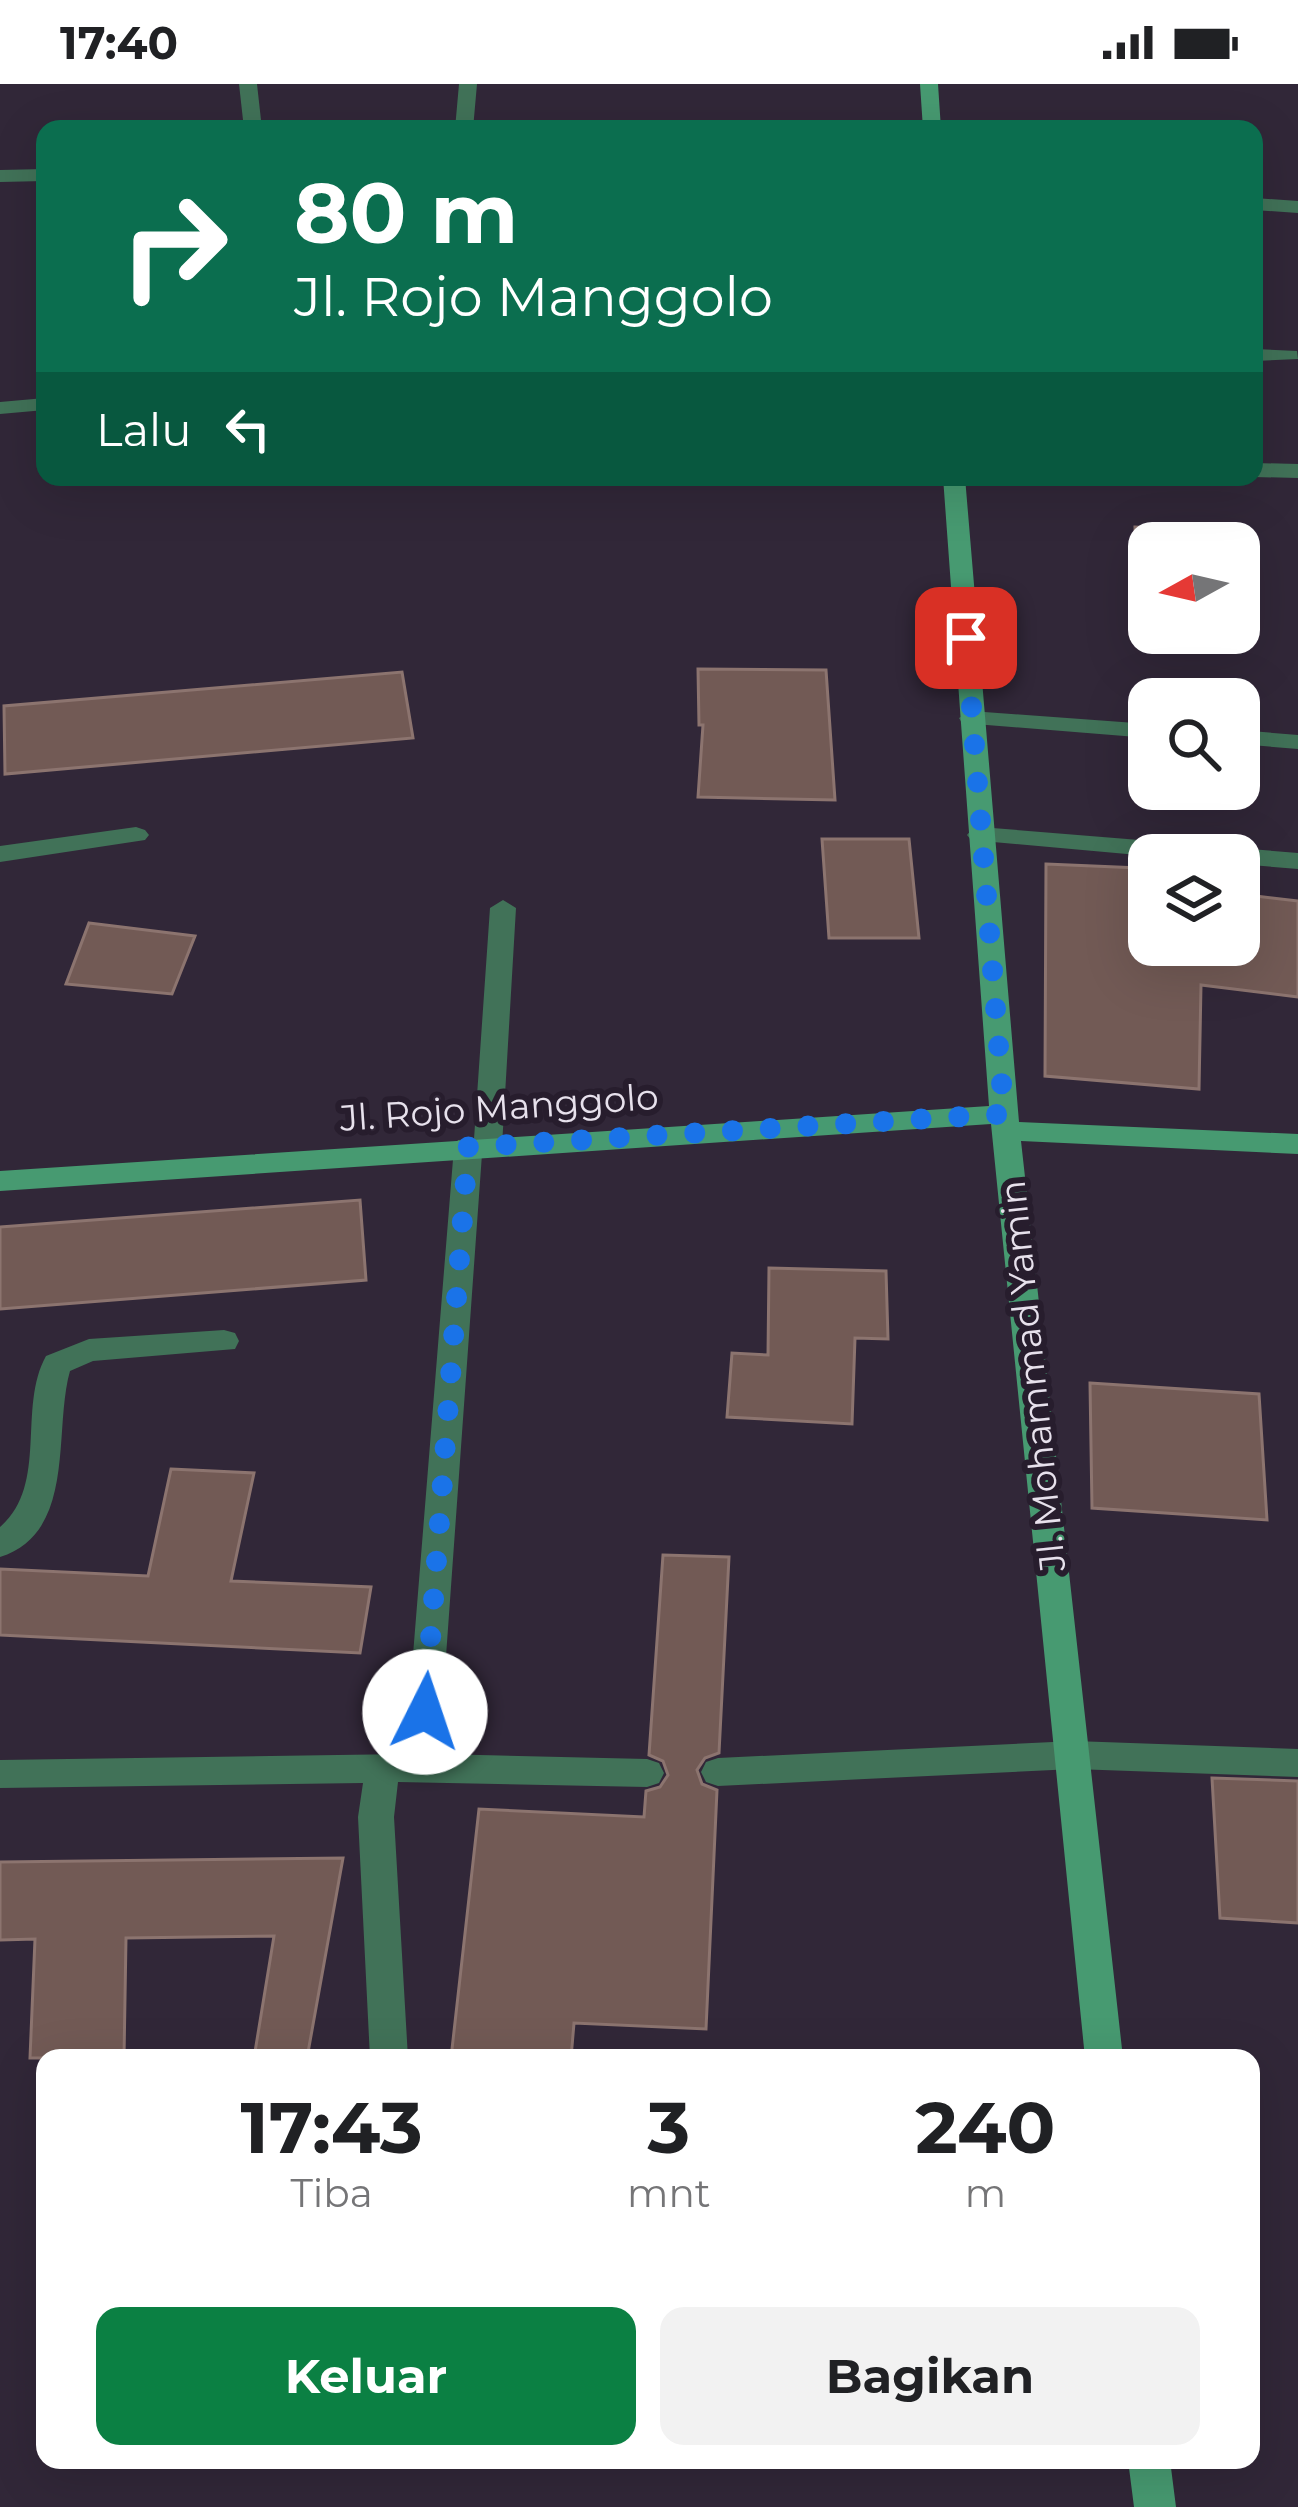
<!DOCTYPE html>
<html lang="id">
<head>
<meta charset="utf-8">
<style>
	body { margin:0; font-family:Montserrat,sans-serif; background:#f2f2f2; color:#202124; height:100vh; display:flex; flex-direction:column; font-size:45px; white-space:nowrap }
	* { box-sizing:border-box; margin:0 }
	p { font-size:39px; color:#757577 }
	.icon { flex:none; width:66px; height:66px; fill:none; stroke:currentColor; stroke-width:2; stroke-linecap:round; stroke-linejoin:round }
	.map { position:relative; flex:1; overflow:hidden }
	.drawer { position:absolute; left:36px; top:1965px; width:1224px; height:420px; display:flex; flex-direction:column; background:#fff; border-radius:24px; box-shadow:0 12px 48px #0002 }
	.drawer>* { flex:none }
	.hud { position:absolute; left:36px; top:36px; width:1227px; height:366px; border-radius:24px; box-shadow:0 12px 48px #0002; background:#0b6e4f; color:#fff; overflow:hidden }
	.needle { width:78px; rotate:262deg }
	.controls { position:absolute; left:1128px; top:438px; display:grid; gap:24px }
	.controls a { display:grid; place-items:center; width:132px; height:132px; border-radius:24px; background:#fff; box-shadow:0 12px 48px #0002; font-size:60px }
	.pin { position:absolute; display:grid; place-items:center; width:102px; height:102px; color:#fff; margin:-51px; border-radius:24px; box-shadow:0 6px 18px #0006 }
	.me { position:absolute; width:132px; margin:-66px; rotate:4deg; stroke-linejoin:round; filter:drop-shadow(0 0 9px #0008) }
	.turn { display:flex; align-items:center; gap:42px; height:252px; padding:0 60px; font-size:54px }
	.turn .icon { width:156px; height:156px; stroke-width:2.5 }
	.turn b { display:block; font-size:84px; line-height:102px }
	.then { display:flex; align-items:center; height:114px; padding:0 60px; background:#0003; gap:24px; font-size:45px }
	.eta { display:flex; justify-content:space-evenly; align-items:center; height:204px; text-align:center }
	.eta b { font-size:72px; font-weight:700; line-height:84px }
	.button { display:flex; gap:24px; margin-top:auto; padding:24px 60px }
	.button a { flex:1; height:138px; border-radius:24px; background:#0b8043; color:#fff; font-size:48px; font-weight:700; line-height:138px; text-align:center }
	.button a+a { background:#f2f2f2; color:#202124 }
	.status { display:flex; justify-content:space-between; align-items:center; height:84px; padding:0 60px; background:#fff; direction:ltr }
	.status svg { height:33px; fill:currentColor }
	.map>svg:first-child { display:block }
	.building { fill:#725a55; stroke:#8c746f; stroke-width:3 }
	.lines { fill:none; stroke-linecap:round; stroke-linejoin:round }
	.lane { fill:#417258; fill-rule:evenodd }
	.street { fill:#417258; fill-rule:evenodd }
	.secondary { fill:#479a71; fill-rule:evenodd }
	.route { stroke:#1a73e8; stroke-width:21; stroke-dasharray:0 37.8 }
	.labels { text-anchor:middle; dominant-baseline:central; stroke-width:12; stroke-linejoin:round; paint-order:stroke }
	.street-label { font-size:36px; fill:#e7e1ec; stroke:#271d2d }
</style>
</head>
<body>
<div class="status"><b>17:40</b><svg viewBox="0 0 49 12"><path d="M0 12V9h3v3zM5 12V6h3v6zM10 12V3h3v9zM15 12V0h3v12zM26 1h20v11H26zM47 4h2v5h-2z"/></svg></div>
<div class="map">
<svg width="1298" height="2423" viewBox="0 0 1298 2423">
	<rect width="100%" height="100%" fill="#312738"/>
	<path class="building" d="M1135 443 1208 447V459H1149V549H1212L1213 559 1137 555Z
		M698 585 826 586 835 716 698 713 703 641H699Z
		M402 588 413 654 5 690 4 622Z
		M822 755H909L919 854H829Z
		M1046 780 1139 784 1143 861H1239V810L1298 817V913L1201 901 1199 1005 1045 992Z
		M89 839 195 852 172 910 66 900Z
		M360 1116 366 1196 0 1225V1143Z
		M769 1184 886 1187 888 1255 855 1254 852 1340 727 1333 732 1269 768 1271Z
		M1090 1299 1259 1310 1267 1436 1092 1424Z
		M171 1385 254 1389 231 1497 371 1503 360 1569 0 1551V1485L148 1492Z
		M663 1471 729 1473 719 1669 705 1674 697 1686 702 1700 717 1706 706 1945 574 1939 571 1974H451L479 1725 644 1733 646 1707 660 1703 668 1691 663 1677 649 1671Z
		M1212 1694 1298 1697V1839L1220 1834Z
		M343 1774 307 1974H254L274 1852 126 1854 124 1974H30L35 1855 0 1856V1778Z"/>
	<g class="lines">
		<path class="lane" d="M503 816 516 824 502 1062 498 1069 482 1070 439 1670 647 1675 659 1679 664 1689 659 1699 647 1703 398 1698 394 1733 408 1974H370L358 1733 363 1699 0 1704V1676L405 1670 454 1063 458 1056 474 1055 490 824Z
			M224 1246 235 1249 239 1257 235 1265 93 1277 70 1287C53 1346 77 1449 0 1473V1443C49 1401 17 1324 46 1272L89 1255Z
			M1074 1657 1086 1661 1091 1671 1086 1681 1074 1685 718 1702 706 1698 701 1688 706 1678 718 1674Z"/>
		<path class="street" d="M239 0H257L262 45H244Z
			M459 0H477L473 45H455Z
			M45 85V97L0 98V86Z
			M1254 114 1298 117V129L1254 126Z
			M1254 265 1297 267 1298 275 1254 277Z
			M45 314V326L0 330V318Z
			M1254 379 1298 380V394L1254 393Z
			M971 627 1149 640V654L962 639 959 634Z
			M1239 646 1298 651V665L1239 660Z
			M136 743 145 746 149 751 145 756 0 778V762Z
			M980 743 1298 769V785L1239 780V771L1149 772 971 756 967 751 971 746Z
			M1074 1657 1298 1665V1693L1074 1685 1062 1681 1057 1671 1062 1661Z"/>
		<path class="secondary" d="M920 0H938L941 45H923Z
			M943 393H965L1019 1038 1298 1050V1070L1021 1057 1123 1974H1085L991 1040 0 1107V1087L989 1022Z
			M1128 2376H1170L1176 2423H1134Z"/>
	</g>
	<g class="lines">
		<path class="route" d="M425 1628 468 1063 1004 1030 966 554"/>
	</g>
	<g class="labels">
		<g class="street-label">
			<text transform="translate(499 1023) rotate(-4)">Jl. Rojo Manggolo</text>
			<text transform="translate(1032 1292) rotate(-96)">Jl. Mohammad Yamin</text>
		</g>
	</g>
</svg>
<div class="controls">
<a><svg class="needle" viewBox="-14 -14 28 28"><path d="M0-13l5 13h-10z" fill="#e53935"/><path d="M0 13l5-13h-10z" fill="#757577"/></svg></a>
<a><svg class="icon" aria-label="search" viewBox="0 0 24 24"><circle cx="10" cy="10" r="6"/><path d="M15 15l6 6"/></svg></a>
<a><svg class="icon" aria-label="layers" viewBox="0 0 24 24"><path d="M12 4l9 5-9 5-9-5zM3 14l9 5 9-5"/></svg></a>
</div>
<div class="pin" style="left:966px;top:554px;background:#d93025"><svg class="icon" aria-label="arrive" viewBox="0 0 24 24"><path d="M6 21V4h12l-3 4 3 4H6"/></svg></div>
<svg class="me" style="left:425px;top:1628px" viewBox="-20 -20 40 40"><circle r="19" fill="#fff"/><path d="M0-13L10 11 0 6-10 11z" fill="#1a73e8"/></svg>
<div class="hud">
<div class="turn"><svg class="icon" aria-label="right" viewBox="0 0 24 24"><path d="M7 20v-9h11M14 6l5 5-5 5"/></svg><div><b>80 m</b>Jl. Rojo Manggolo</div></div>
<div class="then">Lalu<svg class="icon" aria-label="left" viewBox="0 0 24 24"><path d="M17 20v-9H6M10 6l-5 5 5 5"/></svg></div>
</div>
<section class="drawer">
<div class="eta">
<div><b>17:43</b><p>Tiba</p></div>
<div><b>3</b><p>mnt</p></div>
<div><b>240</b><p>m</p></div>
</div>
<div class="button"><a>Keluar</a><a>Bagikan</a></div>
</section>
</div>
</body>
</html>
